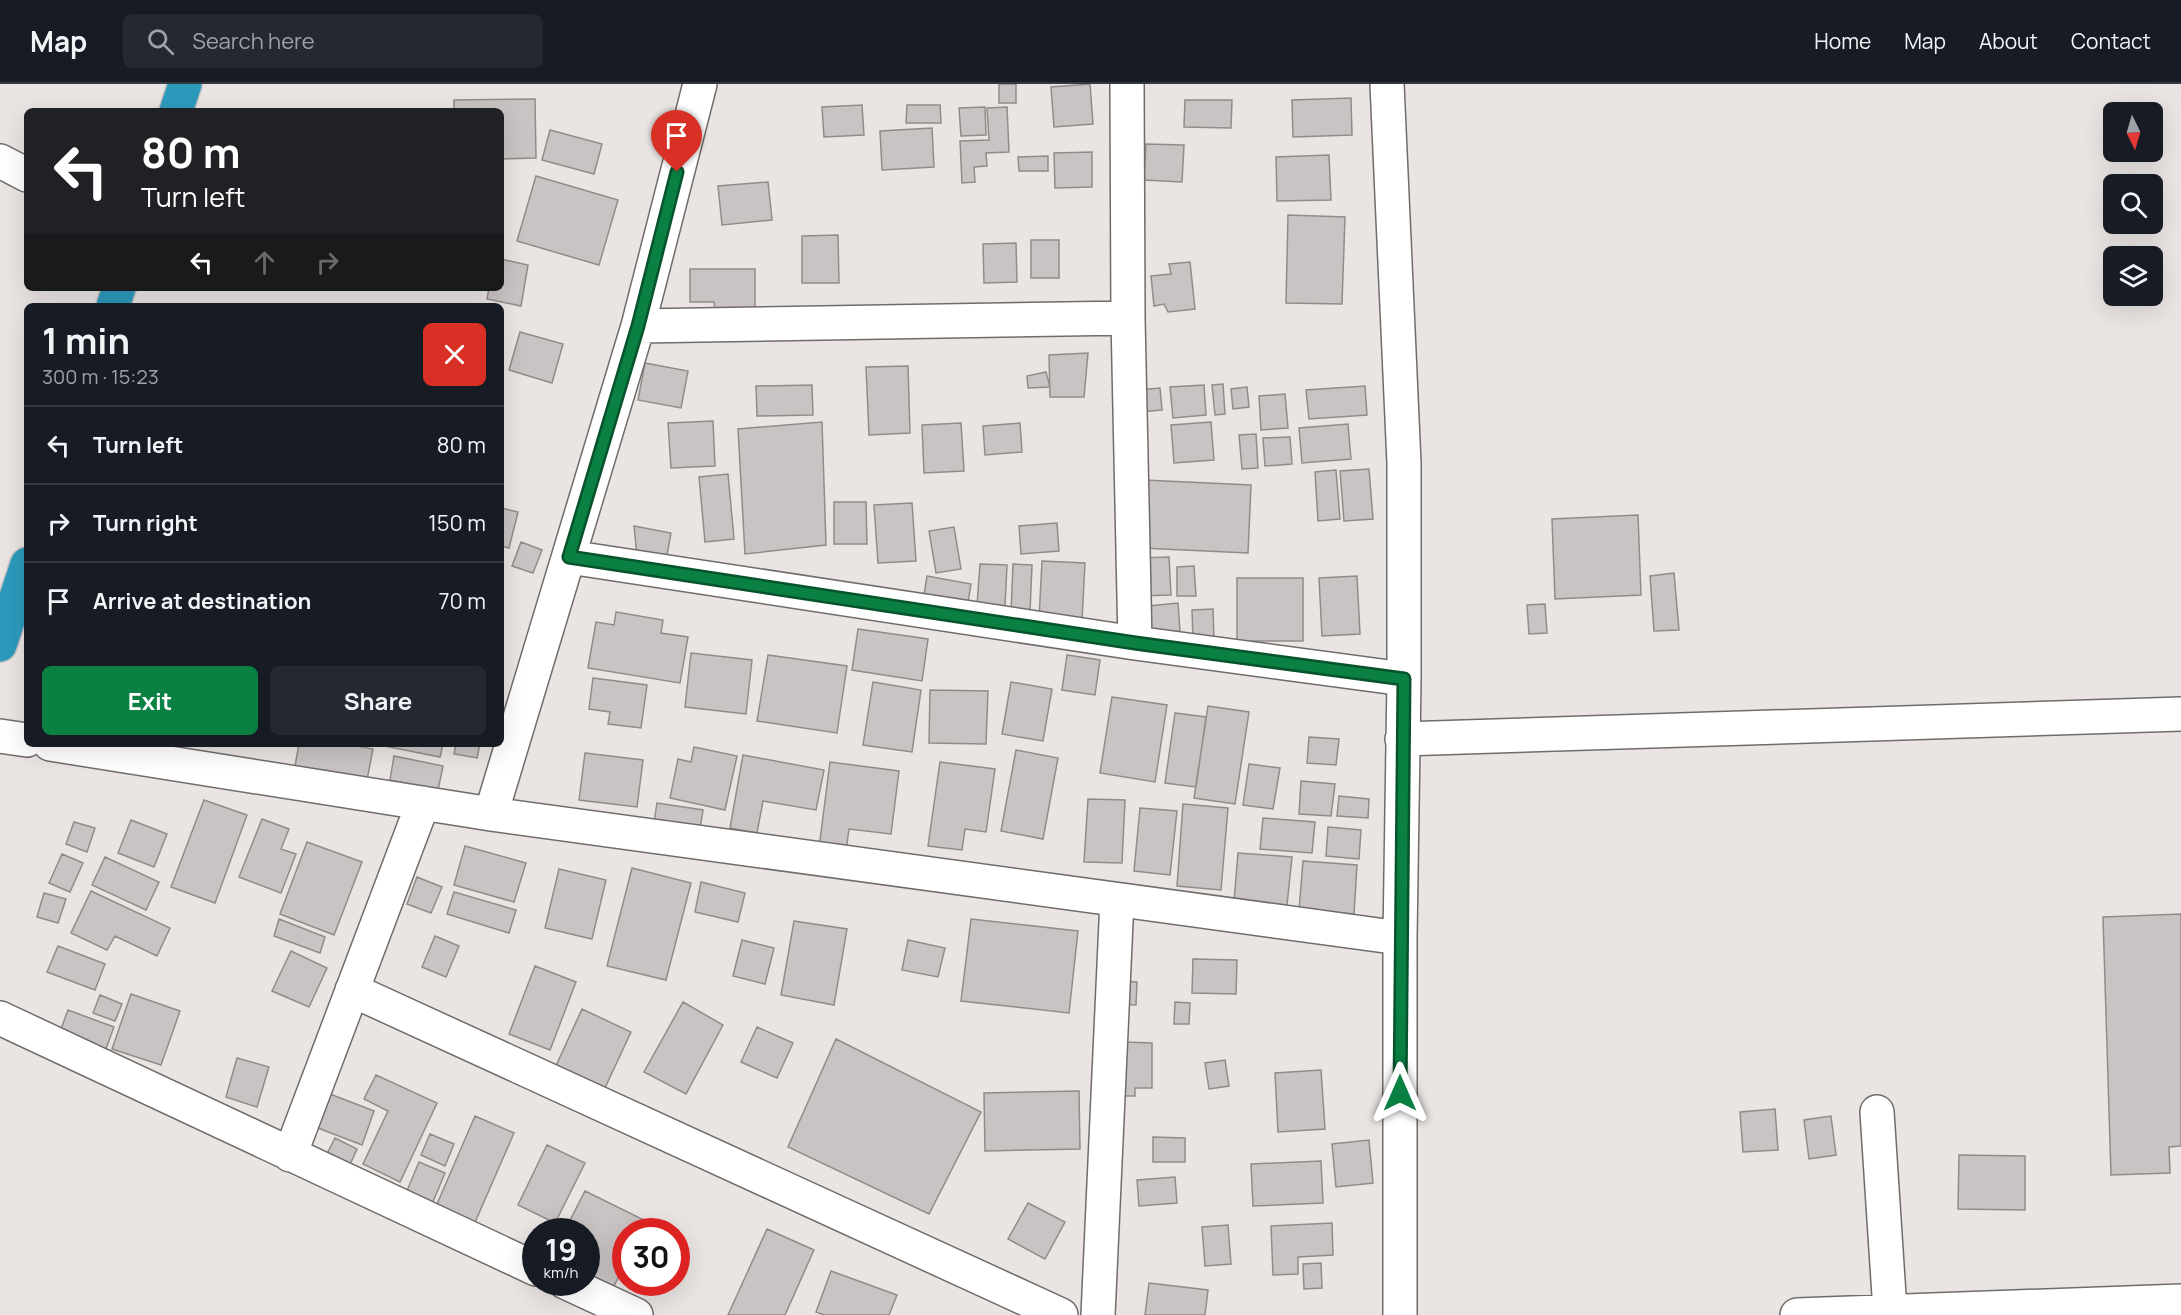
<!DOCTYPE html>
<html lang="en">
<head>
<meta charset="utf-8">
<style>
	body { margin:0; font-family:Manrope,sans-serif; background:#242831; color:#f1f3f6; height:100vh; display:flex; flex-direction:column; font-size:22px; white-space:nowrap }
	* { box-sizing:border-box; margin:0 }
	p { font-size:20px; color:#9ea1a6 }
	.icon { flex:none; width:33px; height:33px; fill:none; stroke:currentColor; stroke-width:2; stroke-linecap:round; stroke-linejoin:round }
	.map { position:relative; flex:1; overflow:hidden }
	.panel { position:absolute; left:24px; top:219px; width:480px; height:444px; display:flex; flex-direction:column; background:#171b24; border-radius:9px; box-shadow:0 6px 24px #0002 }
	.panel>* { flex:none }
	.guide { position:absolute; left:24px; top:24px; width:480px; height:183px; border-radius:9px; box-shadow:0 6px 24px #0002; background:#202124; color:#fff; overflow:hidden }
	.needle { width:39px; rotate:175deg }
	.controls { position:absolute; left:2103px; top:18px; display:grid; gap:12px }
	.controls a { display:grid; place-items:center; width:60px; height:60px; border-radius:9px; background:#171b24; box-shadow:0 6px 24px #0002; font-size:30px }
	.speed { position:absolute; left:522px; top:1134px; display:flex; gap:12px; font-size:30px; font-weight:700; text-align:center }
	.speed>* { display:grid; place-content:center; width:78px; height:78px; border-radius:50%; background:#171b24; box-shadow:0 6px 24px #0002; line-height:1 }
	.speed small { font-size:15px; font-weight:400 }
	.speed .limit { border:9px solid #d22; background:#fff; color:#111 }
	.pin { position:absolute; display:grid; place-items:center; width:51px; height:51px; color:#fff; margin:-62px -26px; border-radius:50% 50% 50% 0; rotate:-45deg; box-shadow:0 0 6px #0007 }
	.pin .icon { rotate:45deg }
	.me { position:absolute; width:66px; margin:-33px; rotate:0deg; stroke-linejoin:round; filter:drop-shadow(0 0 4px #0008) }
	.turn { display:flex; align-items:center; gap:21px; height:126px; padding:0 18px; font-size:27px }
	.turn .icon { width:78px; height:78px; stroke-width:2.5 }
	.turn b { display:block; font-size:42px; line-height:51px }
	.lanes { display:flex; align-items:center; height:57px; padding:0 18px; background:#0003; justify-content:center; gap:30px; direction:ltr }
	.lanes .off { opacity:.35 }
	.round { display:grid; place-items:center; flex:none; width:63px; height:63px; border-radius:9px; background:#242831 }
	.headline { display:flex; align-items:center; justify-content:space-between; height:102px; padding:0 18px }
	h1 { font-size:36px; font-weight:700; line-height:45px }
	.button { display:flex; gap:12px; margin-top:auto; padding:12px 18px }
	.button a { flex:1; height:69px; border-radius:9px; background:#0b8043; color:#fff; font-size:24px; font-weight:700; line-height:69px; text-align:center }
	.button a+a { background:#242831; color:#f1f3f6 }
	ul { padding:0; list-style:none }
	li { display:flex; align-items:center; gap:18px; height:78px; padding:0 18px; border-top:2px solid #363941 }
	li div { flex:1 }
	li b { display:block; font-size:22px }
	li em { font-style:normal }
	header { display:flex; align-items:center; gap:36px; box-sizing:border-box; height:84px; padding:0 30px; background:#171b24; border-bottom:2px solid #363941 }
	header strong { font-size:28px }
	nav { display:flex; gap:33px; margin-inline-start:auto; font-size:21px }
	.search { width:420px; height:54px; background:#242831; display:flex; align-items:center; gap:15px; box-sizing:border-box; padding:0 21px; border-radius:9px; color:#9ea1a6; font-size:22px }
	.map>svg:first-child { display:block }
	.building { fill:#c9c4c3; stroke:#918c8a; stroke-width:1.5 }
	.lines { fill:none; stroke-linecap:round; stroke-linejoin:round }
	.minor-casing { stroke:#706c6a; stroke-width:36 }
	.highway-casing { stroke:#c4c3c3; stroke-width:36 }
	.minor { stroke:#fff; stroke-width:33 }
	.highway { stroke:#2d9abc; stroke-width:33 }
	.route-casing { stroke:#07532c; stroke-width:15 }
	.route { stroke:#0b8043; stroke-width:10 }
</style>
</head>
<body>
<header>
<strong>Map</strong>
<div class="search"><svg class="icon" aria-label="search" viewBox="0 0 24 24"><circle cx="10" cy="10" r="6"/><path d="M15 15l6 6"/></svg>Search here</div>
<nav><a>Home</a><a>Map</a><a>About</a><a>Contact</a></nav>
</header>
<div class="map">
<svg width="2181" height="1231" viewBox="0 0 2181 1231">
	<rect width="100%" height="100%" fill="#eae5e3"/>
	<path class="building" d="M999 0H1016V19H999Z
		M1090 0 1093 40 1054 43 1051 3Z
		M1351 14 1352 51 1293 53 1292 16Z
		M535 15 536 74 501 75V27H454V16Z
		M1185 16H1232L1231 44 1184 43Z
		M862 21 864 51 824 53 822 23Z
		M907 21H940L941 39H906Z
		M985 23 986 51 961 52 959 24Z
		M1007 23 1009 68 986 69 987 82 974 83 975 98 962 99 960 57 989 56 987 24Z
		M932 44 934 83 882 86 880 47Z
		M550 46 602 60 594 90 542 76Z
		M1146 60 1184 61 1182 98 1144 96Z
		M1092 68V103L1055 104 1054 69Z
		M1329 71 1331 116 1277 117 1276 73Z
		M1048 72V87H1019L1018 73Z
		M536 92 618 116 599 181 517 157Z
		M768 98 772 136 722 141 718 102Z
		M1288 131 1345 133 1342 220 1286 219Z
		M838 151 839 199H802V152Z
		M1031 156H1059V194H1031Z
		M1016 159 1017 198 984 199 983 160Z
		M501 175 528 181 521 222 487 215 489 204H501Z
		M1190 178 1195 225 1168 228 1164 220 1154 222 1151 192 1171 190 1169 180Z
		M690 185H755V225L715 226 714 218H690Z
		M520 248 563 260 552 299 509 286Z
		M1088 269 1084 313H1050L1049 271Z
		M645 279 688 287 681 324 638 316Z
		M908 282 910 349 869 351 866 283Z
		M1046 288 1050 303 1028 304 1027 292Z
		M1223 300 1225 330 1215 331 1212 301Z
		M812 301 813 331 757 332 756 302Z
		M1204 301 1206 331 1173 334 1170 303Z
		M1365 302 1367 331 1309 335 1306 306Z
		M1247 303 1249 323 1233 325 1231 305Z
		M1160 304 1162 326 1140 328 1138 306Z
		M1285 310 1288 344 1261 346 1259 312Z
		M713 337 715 382 671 384 668 339Z
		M822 338 826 461 745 470 738 345Z
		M1211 338 1214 376 1174 379 1171 341Z
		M961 339 964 387 924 389 922 341Z
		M1020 339 1022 368 985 371 983 342Z
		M1348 340 1351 375 1302 379 1299 344Z
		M1256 350 1258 384 1242 385 1239 351Z
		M1290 353 1292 380 1265 382 1263 354Z
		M1369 385 1373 435 1344 437 1340 387Z
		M1336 386 1340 435 1318 437 1315 388Z
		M728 390 734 455 705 458 699 393Z
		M1144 396 1251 401 1248 469 1141 464Z
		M834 418H866L867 460H834Z
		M912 419 916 477 878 479 874 421Z
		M501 424 518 428 509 464 501 462Z
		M1638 431 1641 511 1555 515 1552 435Z
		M1057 439 1059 467 1021 470 1019 442Z
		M634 442 671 449 666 477 637 472Z
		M954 443 961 485 936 489 929 447Z
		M521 458 542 466 533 489 512 482Z
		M1169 473 1171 511 1140 512 1138 474Z
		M1042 477 1085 479 1082 537 1039 535Z
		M980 480 1007 481 1005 522 977 521Z
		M1013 480 1032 481 1030 529H1011Z
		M1194 482 1196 512H1177V483Z
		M1674 489 1679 546 1654 547 1650 492Z
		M927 492 971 500 967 524 923 517Z
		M1357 492 1360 550 1322 552 1319 494Z
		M1237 494H1303V557H1237Z
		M1178 519 1180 547 1150 549 1148 522Z
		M1545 520 1547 549 1529 550 1527 521Z
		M1213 525 1214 556 1193 557 1192 526Z
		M616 528 663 536 661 549 688 553 680 599 588 584 596 538 614 541Z
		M858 545 928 555 922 597 852 586Z
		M691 569 752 576 746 630 685 623Z
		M768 571 847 582 837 649 757 637Z
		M1067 571 1100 576 1095 611 1062 606Z
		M593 594 647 601 641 644 608 640 610 628 589 625Z
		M873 598 921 606 912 668 863 661Z
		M1011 598 1052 605 1043 657 1002 650Z
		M930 606 988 607 986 660 929 659Z
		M1112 613 1167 621 1155 698 1100 689Z
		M1208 622 1249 628 1235 720 1194 714Z
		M1175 629 1206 633 1196 703 1165 699Z
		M1309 653 1339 655 1336 681 1307 679Z
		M299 660H346L373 665 367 696 295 682Z
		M384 660H443L440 673 384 662Z
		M456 660H480L477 674 454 670Z
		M694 663 737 672 725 726 670 714 678 675 691 678Z
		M1016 666 1058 674 1043 755 1001 747Z
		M585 669 643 676 637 723 579 716Z
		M743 671 824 686 816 726 763 717 757 749 730 744Z
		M394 672 443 682 438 706 390 696Z
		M830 678 899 687 891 750 849 745 846 767 819 764Z
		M940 678 995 685 986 748 965 745 962 766 928 762Z
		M1249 680 1280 684 1273 725 1243 721Z
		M1301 697 1335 700 1331 732 1299 730Z
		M1339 712 1369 715 1368 734 1337 732Z
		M1088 715 1125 716 1122 779 1084 778Z
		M204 716 247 731 215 819 171 803Z
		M657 719 703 726 700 745 654 738Z
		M1183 720 1228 724 1221 806 1177 802Z
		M1140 724 1177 727 1170 791 1134 787Z
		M1263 734 1315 738 1312 769 1260 765Z
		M262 735 289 745 281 765 296 770 281 809 239 793Z
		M131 736 167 750 154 783 118 769Z
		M74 738 95 744 87 768 66 760Z
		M1328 743 1361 746 1359 775 1326 772Z
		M307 758 362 778 334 851 280 830Z
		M465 762 526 779 514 818 454 801Z
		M1238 769 1292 773 1287 821 1234 817Z
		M62 770 83 779 70 808 49 799Z
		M105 773 159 798 146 826 92 801Z
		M1303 777 1357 781 1354 830 1299 826Z
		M632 784 691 799 666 896 607 882Z
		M559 785 606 796 592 855 545 844Z
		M417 793 442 803 431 829 407 820Z
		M701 798 745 809 738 838 695 828Z
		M91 807 170 844 157 872 115 852 107 866 71 849Z
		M454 808 516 826 509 849 447 830Z
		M44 809 66 815 58 839 37 833Z
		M2181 830V1062L2169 1063 2170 1089 2111 1091 2103 833Z
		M279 835 325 853 320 869 274 852Z
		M971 835 1078 847 1069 929 961 917Z
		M794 837 847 845 834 921 781 911Z
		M435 852 459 862 446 893 422 883Z
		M742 856 774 864 765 900 733 892Z
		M908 856 945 864 938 893 902 886Z
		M58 862 105 880 95 906 47 888Z
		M291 867 327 884 309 923 272 907Z
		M1193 875 1237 876 1236 910 1192 909Z
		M535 882 576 898 550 966 509 950Z
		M1117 897 1137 898 1136 921 1117 920Z
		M131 910 180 927 161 981 112 965Z
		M100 911 122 920 115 937 93 929Z
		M683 918 723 941 686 1010 644 988Z
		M1175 918 1190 919 1189 940H1174Z
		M582 925 631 948 604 1006 555 984Z
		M68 926 114 943 104 970 58 953Z
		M757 943 793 959 777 994 741 978Z
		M836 955 981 1028 929 1130 788 1063Z
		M1124 958 1152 959V1004H1135V1012H1124Z
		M237 974 269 983 257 1023 226 1013Z
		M1225 976 1229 1002 1209 1005 1205 979Z
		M1321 986 1325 1045 1278 1048 1275 989Z
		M376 991 437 1019 400 1098 363 1080 388 1027 364 1015Z
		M1079 1007 1080 1065 985 1067 984 1009Z
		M330 1010 374 1027 362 1061 318 1044Z
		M1775 1025 1778 1066 1743 1068 1740 1028Z
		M475 1032 514 1049 473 1143 434 1127Z
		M1831 1032 1836 1071 1809 1075 1804 1036Z
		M430 1050 454 1060 445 1082 421 1071Z
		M1153 1053 1185 1054V1078H1153Z
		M335 1054 357 1065 347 1087 324 1076Z
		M1369 1056 1373 1099 1336 1103 1332 1060Z
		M547 1061 585 1079 555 1139 518 1121Z
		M1959 1071 2025 1072V1126L1958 1125Z
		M1321 1077 1323 1119 1253 1122 1251 1080Z
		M419 1078 445 1089 430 1125 404 1114Z
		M1175 1093 1177 1119 1139 1122 1137 1096Z
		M585 1107 646 1137 641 1148H626V1178L613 1204 586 1191V1148H564Z
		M1028 1119 1065 1138 1045 1175 1008 1155Z
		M1332 1139 1333 1171 1298 1173V1190L1273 1191 1271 1142Z
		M1228 1141 1231 1180 1205 1182 1202 1143Z
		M767 1145 814 1166 785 1231H728Z
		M1321 1179 1322 1204 1304 1205 1303 1180Z
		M831 1187 897 1211 889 1231H824L816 1228Z
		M1149 1199 1208 1206 1205 1231H1145Z"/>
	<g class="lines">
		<g class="minor-casing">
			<path id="minor" d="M1127 0 1128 234 1135 559
				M1387 0 1404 379V595L1400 854V1231
				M0 77 27 91
				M638 242 1128 234
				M569 473 1135 559 1404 595
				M0 652 27 656
				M1402 655 2181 630
				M50 660 491 730 1400 854
				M491 730 638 242 700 0
				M352 906 1061 1231
				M0 934 536 1185
				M1877 1028 1890 1227
				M290 1071 423 719
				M565 1198 636 1231
				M1098 1231 1117 816
				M1797 1231 2181 1217"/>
		</g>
		<g class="highway-casing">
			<path id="highway" d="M176 27 185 0
				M113 222 119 204
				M0 561 27 480"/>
		</g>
		<use href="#minor" class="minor"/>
		<use href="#highway" class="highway"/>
	</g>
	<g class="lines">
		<g class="route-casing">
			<path id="route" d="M677 88 638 242 569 473 1135 559 1404 595 1400 1009"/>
		</g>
		<use href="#route" class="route"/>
	</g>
</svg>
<div class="controls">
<a><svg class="needle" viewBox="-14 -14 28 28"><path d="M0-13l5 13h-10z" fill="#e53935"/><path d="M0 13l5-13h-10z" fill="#9ea1a6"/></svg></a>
<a><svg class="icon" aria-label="search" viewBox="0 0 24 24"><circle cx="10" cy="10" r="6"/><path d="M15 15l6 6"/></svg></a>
<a><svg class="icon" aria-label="layers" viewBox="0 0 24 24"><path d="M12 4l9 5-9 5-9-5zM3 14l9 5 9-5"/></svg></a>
</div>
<div class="speed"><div>19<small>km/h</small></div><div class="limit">30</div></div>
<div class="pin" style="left:677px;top:88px;background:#d93025"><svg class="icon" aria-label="arrive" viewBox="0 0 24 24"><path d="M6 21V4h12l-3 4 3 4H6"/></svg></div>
<svg class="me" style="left:1400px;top:1009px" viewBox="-20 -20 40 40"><path d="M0-17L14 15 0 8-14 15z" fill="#0b8043" stroke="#fff" stroke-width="4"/></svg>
<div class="guide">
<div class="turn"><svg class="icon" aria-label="left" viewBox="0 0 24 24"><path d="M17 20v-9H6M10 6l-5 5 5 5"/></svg><div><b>80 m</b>Turn left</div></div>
<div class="lanes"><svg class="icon" aria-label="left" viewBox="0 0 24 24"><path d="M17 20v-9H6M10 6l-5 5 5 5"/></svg><svg class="icon off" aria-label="ahead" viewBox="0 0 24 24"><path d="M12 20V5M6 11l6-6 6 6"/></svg><svg class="icon off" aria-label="right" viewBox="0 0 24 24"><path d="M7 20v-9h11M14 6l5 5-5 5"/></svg></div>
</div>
<section class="panel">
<div class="headline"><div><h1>1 min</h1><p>300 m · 15:23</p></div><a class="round" style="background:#d93025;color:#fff"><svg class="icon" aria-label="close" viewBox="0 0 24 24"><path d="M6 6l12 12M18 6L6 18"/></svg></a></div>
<ul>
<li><svg class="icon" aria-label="left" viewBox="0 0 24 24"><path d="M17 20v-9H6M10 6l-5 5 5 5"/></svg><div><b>Turn left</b></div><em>80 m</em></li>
<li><svg class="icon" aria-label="right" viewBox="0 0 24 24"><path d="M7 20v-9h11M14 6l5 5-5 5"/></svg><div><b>Turn right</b></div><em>150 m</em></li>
<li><svg class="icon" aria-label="arrive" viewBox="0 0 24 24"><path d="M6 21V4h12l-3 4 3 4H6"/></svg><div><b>Arrive at destination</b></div><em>70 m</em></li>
</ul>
<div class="button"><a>Exit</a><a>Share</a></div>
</section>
</div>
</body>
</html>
